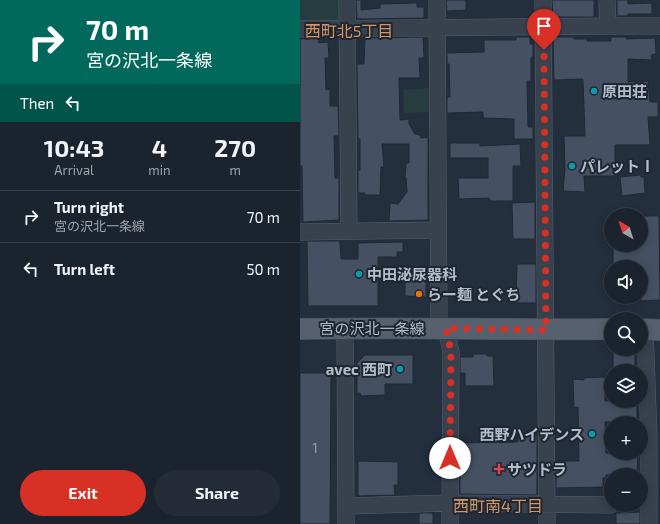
<!DOCTYPE html>
<html lang="en">
<head>
<meta charset="utf-8">
<style>
	body { margin:0; font-family:"Exo 2","Noto Sans JP",sans-serif; background:#242b36; color:#f1f3f6; height:100vh; display:flex; flex-direction:column; font-size:15px; white-space:nowrap }
	* { box-sizing:border-box; margin:0 }
	p { font-size:13px; color:#a0a4aa }
	.icon { flex:none; width:22px; height:22px; fill:none; stroke:currentColor; stroke-width:2; stroke-linecap:round; stroke-linejoin:round }
	.map { position:relative; flex:1; overflow:hidden }
	.sheet { display:flex; flex-direction:column; background:#1b232e; width:300px }
	.sheet>* { flex:none }
	.top-card { background:#00695c; color:#fff; overflow:hidden }
	.needle { width:26px; rotate:321deg }
	.tools { position:absolute; left:304px; top:208px; display:grid; gap:8px }
	.tools a { display:grid; place-items:center; width:44px; height:44px; border-radius:50%; background:#1b232e; box-shadow:0 2px 10px #0003,0 0 0 1px #39404a; font-size:20px }
	.pin { position:absolute; display:grid; place-items:center; width:34px; height:34px; color:#fff; margin:-41px -17px; border-radius:50% 50% 50% 0; rotate:-45deg; box-shadow:0 0 4px #0007 }
	.pin .icon { rotate:45deg }
	.me { position:absolute; width:44px; margin:-22px; rotate:0deg; stroke-linejoin:round; filter:drop-shadow(0 0 3px #0008) }
	.turn { display:flex; align-items:center; gap:14px; height:84px; padding:0 20px; font-size:18px }
	.turn .icon { width:52px; height:52px; stroke-width:2.5 }
	.turn b { display:block; font-size:28px; line-height:34px }
	.then { display:flex; align-items:center; height:38px; padding:0 20px; background:#0003; gap:8px; font-size:15px }
	.eta { display:flex; justify-content:space-evenly; align-items:center; height:68px; text-align:center }
	.eta b { font-size:24px; font-weight:700; line-height:28px }
	.action { display:flex; gap:8px; margin-top:auto; padding:8px 20px }
	.action a { flex:1; height:46px; border-radius:24px; background:#d93025; color:#fff; font-size:16px; font-weight:700; line-height:46px; text-align:center }
	.action a+a { background:#242b36; color:#f1f3f6 }
	ul { padding:0; list-style:none }
	li { display:flex; align-items:center; gap:12px; height:52px; padding:0 20px; border-top:1px solid #39404a }
	li div { flex:1 }
	li b { display:block; font-size:15px }
	li em { font-style:normal }
	main { display:flex; flex:1; min-height:0 }
	.map>svg:first-child { display:block }
	.green { fill:#263c3f }
	.building { fill:#455162; stroke:#1f2835 }
	.lines { fill:none; stroke-linecap:round; stroke-linejoin:round }
	.minor-casing { stroke:#565f6c; stroke-width:17 }
	.major-casing { stroke:#414a57; stroke-width:22 }
	.minor { stroke:#38414e; stroke-width:16 }
	.major { stroke:#56606e; stroke-width:21 }
	.route { stroke:#d93025; stroke-width:7; stroke-dasharray:0 12.6 }
	.culture-dot { fill:#0f9aa8; stroke:#1d2633; stroke-width:1.5 }
	.food-dot { fill:#e8710a; stroke:#1d2633; stroke-width:1.5 }
	.health-dot { fill:#e0444e; stroke:#1d2633; stroke-width:1.5 }
	.labels { text-anchor:middle; dominant-baseline:central; stroke-width:4; stroke-linejoin:round; paint-order:stroke }
	.number-label { font-size:13px; fill:#98a1af }
	.poi-label { font-size:15px; font-weight:bold; fill:#b4bcc9; stroke:#1d2633; text-anchor:start }
	.street-label { font-size:15px; fill:#b4bcc9; stroke:#1d2633 }
	.neighbourhood-label { font-size:16px; fill:#d59563; stroke:#1d2633 }
</style>
</head>
<body>
<main>
<section class="sheet">
<div class="top-card">
<div class="turn"><svg class="icon" aria-label="right" viewBox="0 0 24 24"><path d="M7 20v-9h11M14 6l5 5-5 5"/></svg><div><b>70 m</b>宮の沢北一条線</div></div>
<div class="then">Then<svg class="icon" aria-label="left" viewBox="0 0 24 24"><path d="M17 20v-9H6M10 6l-5 5 5 5"/></svg></div>
</div>
<div class="eta">
<div><b>10:43</b><p>Arrival</p></div>
<div><b>4</b><p>min</p></div>
<div><b>270</b><p>m</p></div>
</div>
<ul>
<li><svg class="icon" aria-label="right" viewBox="0 0 24 24"><path d="M7 20v-9h11M14 6l5 5-5 5"/></svg><div><b>Turn right</b><p>宮の沢北一条線</p></div><em>70 m</em></li>
<li><svg class="icon" aria-label="left" viewBox="0 0 24 24"><path d="M17 20v-9H6M10 6l-5 5 5 5"/></svg><div><b>Turn left</b></div><em>50 m</em></li>
</ul>
<div class="action"><a>Exit</a><a>Share</a></div>
</section>
<div class="map">
<svg width="360" height="524" viewBox="0 0 360 524">
	<rect width="100%" height="100%" fill="#242f3e"/>
	<path class="green" d="M0 0H40L41 17 37 21H0Z
		M130 88 131 112 104 113 103 90Z"/>
	<path class="building" d="M56 0H61V10L80 8V4L117 3V7H124V18L57 19Z
		M146 0H166V10L147 11Z
		M252 0H294V17H253Z
		M317 0H328V4L352 3V14H328V16H317Z
		M123 37 124 58H119L120 78H99L100 120 109 119V124L115 134 120 135 121 138 128 137V220L89 221 90 203 98 204 107 192 106 178H105L106 163H109V144H82L84 167H81L80 195H65V193H58V170H60V139H58L57 64H64L65 38Z
		M216 37H230V44H233V57H231V81H227L228 127H233V139H214V119L183 118V112L147 113V97H150L149 64H147V53L184 52V40H216Z
		M253 37H274V39H287V41H311V37H326V39L355 38 356 54 351 55 352 60 328 59V82L348 81 350 102H358V117H348L350 145H315V176H284L285 192 263 191 265 168 264 136H285L283 79 254 80Z
		M18 38 19 43 28 42 29 58H25L26 90 30 89V106H38L39 136H34L35 178H39V220L3 222 2 166H0V39Z
		M150 143H180V146L220 144 221 166H213V201H190L189 198 159 199 158 178H188V158H150Z
		M341 175V177H344L345 193 322 196 320 177Z
		M235 202V239H213L212 203Z
		M341 216H359L360 300 341 301V267H313V245H341Z
		M7 241H39L40 243 41 259H58V243L103 242V252H97V257H78V306H8Z
		M217 264H236V303H216Z
		M126 272V297L105 296V273Z
		M313 352H335V371H313Z
		M173 354H187V356H193L194 386H165V373H160V357H173Z
		M65 355H113V384H85V395L61 396 60 393H57V363Z
		M0 373H31L30 524H0Z
		M305 377V401H337V421L305 422 306 453H338L337 475H306V478H303V487L256 488V461H279L278 407 274 408 273 379 284 380V378Z
		M237 435V495L160 494V443L218 442V436Z
		M58 461 98 462V485H94L95 495 58 496Z
		M340 512V524H316V513Z
		M119 513H133V524H119Z"/>
	<g class="lines">
		<g class="minor-casing">
			<path id="minor" d="M47 0 49 231
				M137 0 139 328
				M243 0 247 524
				M307 0 308 26
				M0 29 308 26H360
				M0 232 137 230
				M45 328 46 524
				M146 328 151 352 150 524
				M345 329 349 438V524
				M46 506 150 503 311 505"/>
		</g>
		<g class="major-casing">
			<path id="major" d="M0 329C104 327 207 330 311 329
				M341 329 360 330"/>
		</g>
		<use href="#minor" class="minor"/>
		<use href="#major" class="major"/>
	</g>
	<g class="lines">
		<path class="route" d="M150 458 151 352 146 328 246 330 244 50"/>
	</g>
	<g class="culture-dot">
		<circle cx="294" cy="91" r="4"/>
		<circle cx="272" cy="166" r="4"/>
		<circle cx="59" cy="274" r="4"/>
		<circle cx="100" cy="369" r="4"/>
		<circle cx="292" cy="434" r="4"/>
	</g>
	<circle class="food-dot" cx="119" cy="294" r="4"/>
	<path class="health-dot" d="M197 463h4v4h4v4h-4v4h-4v-4h-4v-4h4z"/>
	<g class="labels">
		<g class="number-label">
			<text x="15" y="448">1</text>
		</g>
		<g class="poi-label">
			<text x="302" y="91">原田荘</text>
			<text x="280" y="166">パレットⅠ</text>
			<text x="67" y="274">中田泌尿器科</text>
			<text x="127" y="294">らー麺 とぐち</text>
			<text x="92" y="369" text-anchor="end">avec 西町</text>
			<text x="284" y="434" text-anchor="end">西野ハイデンス</text>
			<text x="207" y="469">サツドラ</text>
		</g>
		<g class="street-label">
			<text x="72" y="328">宮の沢北一条線</text>
		</g>
		<g class="neighbourhood-label">
			<text x="49" y="30">西町北5丁目</text>
			<text x="198" y="505">西町南4丁目</text>
		</g>
	</g>
</svg>
<div class="tools">
<a><svg class="needle" viewBox="-14 -14 28 28"><path d="M0-13l5 13h-10z" fill="#e53935"/><path d="M0 13l5-13h-10z" fill="#a0a4aa"/></svg></a>
<a><svg class="icon" aria-label="sound" viewBox="0 0 24 24"><path d="M4 9h4l5-4v14l-5-4H4zM17 9q2 3 0 6"/></svg></a>
<a><svg class="icon" aria-label="search" viewBox="0 0 24 24"><circle cx="10" cy="10" r="6"/><path d="M15 15l6 6"/></svg></a>
<a><svg class="icon" aria-label="layers" viewBox="0 0 24 24"><path d="M12 4l9 5-9 5-9-5zM3 14l9 5 9-5"/></svg></a>
<a>+</a>
<a>−</a>
</div>
<div class="pin" style="left:244px;top:50px;background:#d93025"><svg class="icon" aria-label="arrive" viewBox="0 0 24 24"><path d="M6 21V4h12l-3 4 3 4H6"/></svg></div>
<svg class="me" style="left:150px;top:458px" viewBox="-20 -20 40 40"><circle r="19" fill="#fff"/><path d="M0-13L10 11 0 6-10 11z" fill="#d93025"/></svg>
</div>
</main>
</body>
</html>
